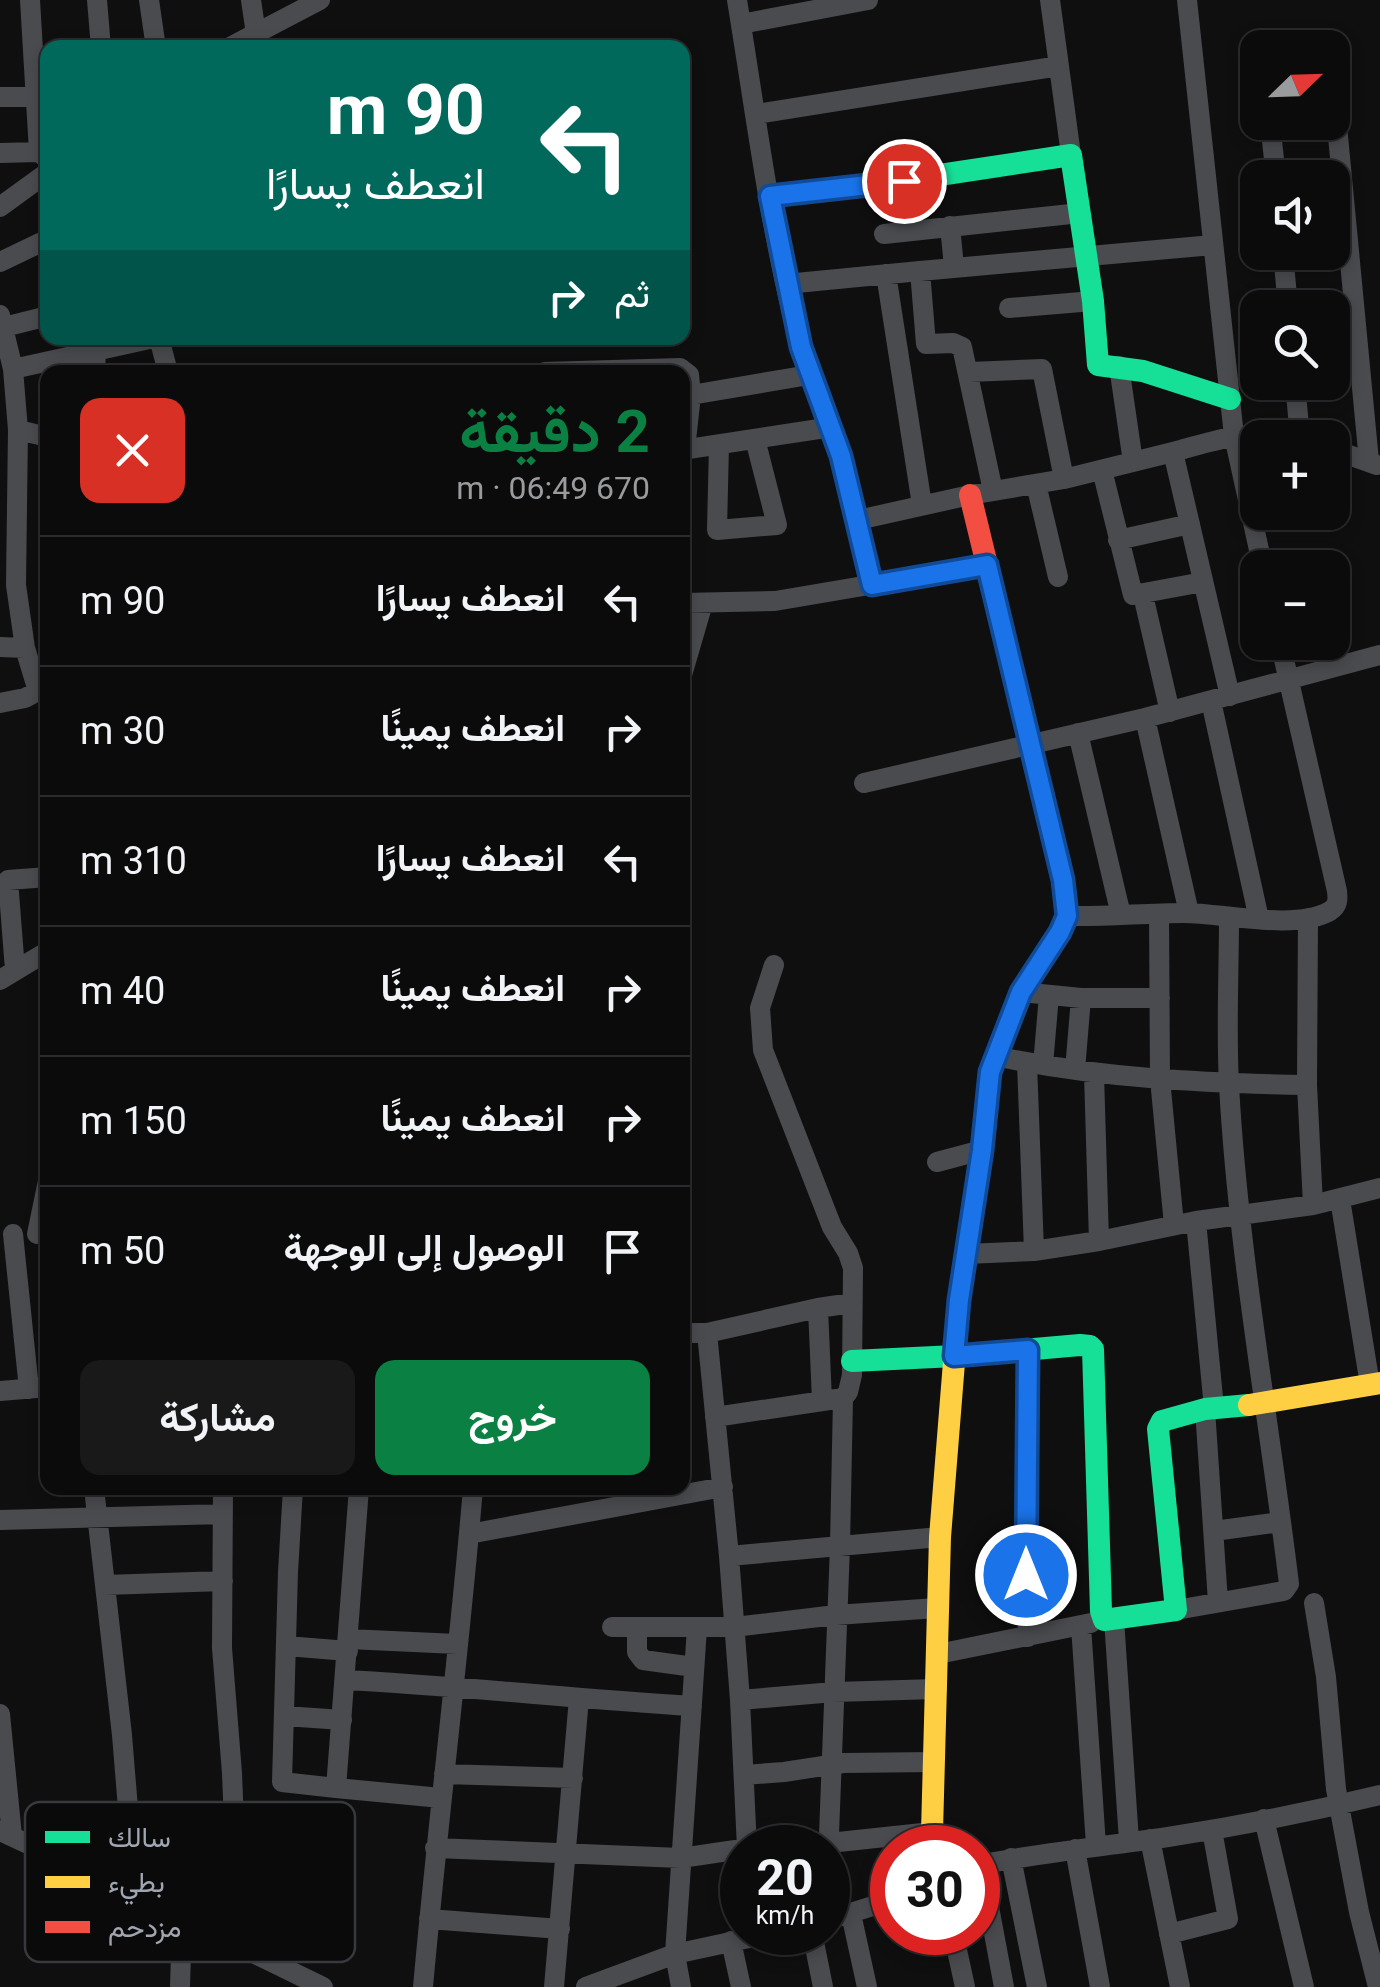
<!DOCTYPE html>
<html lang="ar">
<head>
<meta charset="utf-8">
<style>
	body { margin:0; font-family:Roboto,Vazirmatn,sans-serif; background:#19191a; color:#f1f3f6; direction:rtl; height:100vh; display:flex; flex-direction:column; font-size:38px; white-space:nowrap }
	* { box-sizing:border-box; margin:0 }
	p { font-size:32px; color:#9a9b9d }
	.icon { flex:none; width:55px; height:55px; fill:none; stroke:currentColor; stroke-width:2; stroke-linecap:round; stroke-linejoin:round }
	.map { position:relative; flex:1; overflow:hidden; direction:ltr }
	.panel { position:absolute; left:40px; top:365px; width:650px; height:1130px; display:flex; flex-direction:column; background:#0b0b0c; border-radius:20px; box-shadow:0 5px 15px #0003,0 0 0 2px #2b2b2d; direction:rtl }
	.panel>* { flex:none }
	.banner { position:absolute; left:40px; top:40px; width:650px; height:305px; border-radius:20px; box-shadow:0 5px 15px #0003,0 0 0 2px #2b2b2d; direction:rtl; background:#00695c; color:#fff; overflow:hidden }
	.needle { width:65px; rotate:67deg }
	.tools { position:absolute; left:1240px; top:30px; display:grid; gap:20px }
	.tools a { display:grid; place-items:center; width:110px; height:110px; border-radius:20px; background:#0b0b0c; box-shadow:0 5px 15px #0003,0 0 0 2px #2b2b2d; font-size:50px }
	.speed { position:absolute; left:720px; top:1825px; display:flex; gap:20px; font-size:50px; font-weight:700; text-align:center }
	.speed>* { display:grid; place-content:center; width:130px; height:130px; border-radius:50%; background:#0b0b0c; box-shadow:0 5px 15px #0003,0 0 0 2px #2b2b2d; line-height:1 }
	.speed small { font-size:25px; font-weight:400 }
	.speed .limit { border:15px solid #d22; background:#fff; color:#111 }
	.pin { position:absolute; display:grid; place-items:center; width:85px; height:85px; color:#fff; margin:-42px; border:5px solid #fff; border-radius:50%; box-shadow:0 2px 10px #0007 }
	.me { position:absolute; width:110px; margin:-55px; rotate:0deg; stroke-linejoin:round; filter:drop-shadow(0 0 8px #0008) }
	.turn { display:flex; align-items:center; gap:35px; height:210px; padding:0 40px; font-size:45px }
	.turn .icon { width:130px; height:130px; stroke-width:2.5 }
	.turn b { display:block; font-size:70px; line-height:85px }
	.then { display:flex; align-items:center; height:95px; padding:0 40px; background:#0003; gap:20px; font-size:38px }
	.round { display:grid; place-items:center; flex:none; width:105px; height:105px; border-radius:20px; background:#19191a }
	.summary { display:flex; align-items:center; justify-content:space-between; height:170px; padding:0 40px }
	h1 { font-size:60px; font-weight:700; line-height:75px; color:#0b8043 }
	.cta { display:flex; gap:20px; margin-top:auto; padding:20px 40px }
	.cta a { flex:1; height:115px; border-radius:20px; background:#0b8043; color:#fff; font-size:40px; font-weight:700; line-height:115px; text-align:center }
	.cta a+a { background:#19191a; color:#f1f3f6 }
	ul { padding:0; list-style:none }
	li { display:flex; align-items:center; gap:30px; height:130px; padding:0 40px; border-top:2px solid #2b2b2d }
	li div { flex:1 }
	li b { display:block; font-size:38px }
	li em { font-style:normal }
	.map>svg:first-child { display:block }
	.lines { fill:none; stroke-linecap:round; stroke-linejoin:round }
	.street { stroke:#4a4b4f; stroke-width:20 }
	.fast { stroke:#16e098; stroke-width:22 }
	.slow { stroke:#ffcf43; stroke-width:22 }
	.jam { stroke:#f24e42; stroke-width:22 }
	.route-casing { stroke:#114b97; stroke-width:25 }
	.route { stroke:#1a73e8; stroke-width:18 }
	.key { fill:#0a0a0b; stroke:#37393d; stroke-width:2.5 }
	.key-label { font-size:28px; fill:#a0a6b1 }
</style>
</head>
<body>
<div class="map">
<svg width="1380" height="1987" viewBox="0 0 1380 1987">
	<rect width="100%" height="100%" fill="#0f0f10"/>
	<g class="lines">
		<path class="street" d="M30 0 39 152
			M97 0 101 48
			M149 0 156 48
			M251 0 256 34
			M737 0C756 115 770 232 800 345 808 374 823 401 833 430 850 480 861 533 872 585
			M1050 0 1071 155
			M1187 0 1234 436 1263 568
			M741 24 868 0
			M228 48 320 0
			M1333 84 1369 461
			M0 97H34
			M756 114 1059 66
			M1270 122 1276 178
			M0 153 39 152 46 158
			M0 207 48 172
			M950 226 954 267
			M884 234 1080 213
			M1283 252 1288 308
			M0 262 48 239
			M886 274 922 505
			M786 284 920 271
			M1009 308 1093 301
			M0 315 13 369 18 430 16 585 25 648 38 691 25 698 0 703
			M4 327 48 316
			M159 338 168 372
			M1119 366 1133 462
			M13 369 154 338
			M95 372 96 351
			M545 372 680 368 689 375 691 395
			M969 372 1042 369 1064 479
			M1295 382 1300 438
			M18 430 48 437
			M719 445 717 530 777 525 755 439
			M685 449 691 395 809 375
			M1332 449 1377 465
			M682 450 832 427
			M1173 452C1212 441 1250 428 1291 438
			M1102 470 1133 595 1203 582
			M1036 484 1058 577
			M993 491 962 347 953 343 926 344 920 271 1213 245
			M858 520 970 495 1064 479 1173 452 1230 696
			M1118 540 1190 524
			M1143 595 1170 712
			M682 603 775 601 987 565
			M0 647 25 648
			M682 675 703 603
			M1211 701 1259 919
			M1145 718 1189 913
			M1078 733 1121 915
			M864 783 1145 718 1380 655
			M1159 914 1160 1079 1174 1225
			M1067 916C1106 917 1145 913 1184 913 1223 913 1295 931 1330 911 1338 906 1338 900 1337 891L1280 642
			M1308 918 1307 1085 1313 1205
			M774 965 760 1008 763 1050 832 1227 848 1253 853 1268 852 1375 848 1392 843 1398 840 1546 828 1861
			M15 970 8 880 48 877
			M0 980 48 951
			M1021 992 1081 998H1160
			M995 1056C1099 1078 1201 1083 1307 1085
			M1027 1063 1034 1251
			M1043 1065 1049 995
			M1075 1070 1081 998
			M1094 1074 1099 1241
			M937 1162 982 1150
			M1340 1199 1370 1385
			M1196 1221 1214 1408
			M13 1234 29 1389
			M37 1234 48 1181
			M966 1254 1034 1251 1099 1241 1196 1221 1313 1205 1380 1188
			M818 1308 822 1401
			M682 1333H707L818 1308 852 1303
			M707 1333 729 1556 740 1700 747 1848
			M0 1391 48 1387
			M1205 1409 1218 1602
			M715 1417 843 1398
			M94 1488 122 1735 135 1894
			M223 1488 222 1648 232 1773 239 1946
			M293 1488 288 1572 282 1782 336 1788
			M359 1488 336 1788 441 1798
			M0 1520 223 1514
			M1214 1531 1281 1522
			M469 1534 723 1487
			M729 1556 940 1537
			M105 1585 223 1581
			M1314 1603 1326 1677 1336 1789 1359 1912 1378 1987
			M1176 1610 1284 1591 1289 1584C1269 1418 1238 1252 1229 1085 1226 1029 1229 973 1229 917
			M1114 1619 1129 1841
			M1081 1626 1096 1845
			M612 1627H734L836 1615 937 1608
			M637 1628V1652L643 1660 694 1667
			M1028 1637 1026 1575 1028 1349
			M348 1639 457 1644
			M286 1646 348 1651
			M938 1654 1091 1623
			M345 1680C461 1686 576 1699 692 1706
			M740 1700 834 1692 937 1689
			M0 1714 12 1836
			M285 1716 342 1720
			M444 1774 573 1778
			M744 1775 784 1772 843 1763 934 1762
			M1264 1819 1304 1987
			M0 1831C109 1881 215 1935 323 1987
			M1150 1839 1180 1987
			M435 1848 681 1858 742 1849
			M759 1848 829 1843 932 1832
			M1075 1849 1100 1987
			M1011 1858 1037 1987
			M981 1864 1004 1987
			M978 1865C1041 1853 1105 1846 1168 1837 1239 1826 1310 1812 1380 1795
			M851 1914 867 1987
			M429 1919 560 1929
			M828 1920 892 1900
			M812 1932 823 1987
			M953 1932 965 1987
			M1169 1934 1228 1919 1212 1830
			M731 1941 741 1987
			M180 1987 182 1919
			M423 1987C438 1820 459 1654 473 1488
			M554 1987 579 1698
			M586 1987 675 1954 777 1932
			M681 1987 675 1954 697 1628"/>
		<path class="fast" d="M770 196 880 184 1071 155 1093 301 1098 365 1143 371 1230 399
			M852 1361 955 1356 1080 1345 1090 1346 1093 1349 1101 1611 1104 1620 1176 1610 1158 1429 1162 1421 1205 1409 1249 1405"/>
		<path class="slow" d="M1249 1405 1380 1383
			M934 1848 932 1832 940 1537 959 1300 985 1123"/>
		<path class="jam" d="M970 495 1054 840 1063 880 1067 916 1060 931 1021 992 990 1072 985 1123"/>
	</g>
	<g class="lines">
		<g class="route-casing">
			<path id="route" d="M904 181 770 196 801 347 841 456 872 585 987 565 1063 880 1067 916 1060 932 1021 992 990 1072 982 1150 959 1300 954 1356 1028 1350 1026 1575"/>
		</g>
		<use href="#route" class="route"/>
	</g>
	<rect x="25" y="1802" width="330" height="160" rx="15" class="key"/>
	<rect x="45" y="1831" width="45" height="12" fill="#16e098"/>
	<rect x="45" y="1876" width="45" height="12" fill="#ffcf43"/>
	<rect x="45" y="1921" width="45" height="12" fill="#f24e42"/>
	<g class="key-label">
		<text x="108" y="1847">سالك</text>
		<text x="108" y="1892">بطيء</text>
		<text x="108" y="1937">مزدحم</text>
	</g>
</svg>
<div class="tools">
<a><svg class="needle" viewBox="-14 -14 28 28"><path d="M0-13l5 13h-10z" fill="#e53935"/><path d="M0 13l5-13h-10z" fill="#9a9b9d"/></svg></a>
<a><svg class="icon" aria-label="sound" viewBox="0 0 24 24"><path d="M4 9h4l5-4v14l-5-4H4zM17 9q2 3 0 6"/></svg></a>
<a><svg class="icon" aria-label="search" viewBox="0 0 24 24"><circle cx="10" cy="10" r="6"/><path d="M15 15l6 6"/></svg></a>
<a>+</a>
<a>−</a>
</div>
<div class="speed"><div>20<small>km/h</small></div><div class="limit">30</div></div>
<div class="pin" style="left:904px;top:181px;background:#d93025"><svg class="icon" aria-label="arrive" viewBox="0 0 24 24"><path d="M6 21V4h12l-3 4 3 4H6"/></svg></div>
<svg class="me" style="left:1026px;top:1575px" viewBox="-20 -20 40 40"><circle r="17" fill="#1a73e8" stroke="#fff" stroke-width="3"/><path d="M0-11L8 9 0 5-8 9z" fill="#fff"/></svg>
<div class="banner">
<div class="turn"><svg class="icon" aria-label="left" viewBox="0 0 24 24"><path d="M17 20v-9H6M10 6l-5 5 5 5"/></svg><div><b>90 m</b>انعطف يسارًا</div></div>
<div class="then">ثم<svg class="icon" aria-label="right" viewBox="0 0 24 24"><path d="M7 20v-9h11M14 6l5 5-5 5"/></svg></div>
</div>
<section class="panel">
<div class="summary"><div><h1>2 دقيقة</h1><p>670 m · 06:49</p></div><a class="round" style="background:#d93025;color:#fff"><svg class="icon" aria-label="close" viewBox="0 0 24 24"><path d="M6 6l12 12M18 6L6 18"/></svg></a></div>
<ul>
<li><svg class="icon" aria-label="left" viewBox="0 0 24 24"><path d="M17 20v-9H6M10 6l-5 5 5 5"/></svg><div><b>انعطف يسارًا</b></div><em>90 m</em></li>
<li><svg class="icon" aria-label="right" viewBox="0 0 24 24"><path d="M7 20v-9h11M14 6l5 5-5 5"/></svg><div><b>انعطف يمينًا</b></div><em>30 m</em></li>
<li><svg class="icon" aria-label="left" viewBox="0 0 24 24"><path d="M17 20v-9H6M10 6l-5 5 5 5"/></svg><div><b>انعطف يسارًا</b></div><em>310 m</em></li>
<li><svg class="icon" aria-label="right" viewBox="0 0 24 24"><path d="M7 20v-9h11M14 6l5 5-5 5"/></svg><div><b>انعطف يمينًا</b></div><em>40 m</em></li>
<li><svg class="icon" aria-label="right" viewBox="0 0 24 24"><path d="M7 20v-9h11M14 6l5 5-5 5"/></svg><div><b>انعطف يمينًا</b></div><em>150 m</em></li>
<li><svg class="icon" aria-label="arrive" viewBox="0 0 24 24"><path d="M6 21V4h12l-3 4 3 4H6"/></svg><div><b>الوصول إلى الوجهة</b></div><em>50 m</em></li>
</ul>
<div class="cta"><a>خروج</a><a>مشاركة</a></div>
</section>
</div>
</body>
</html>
